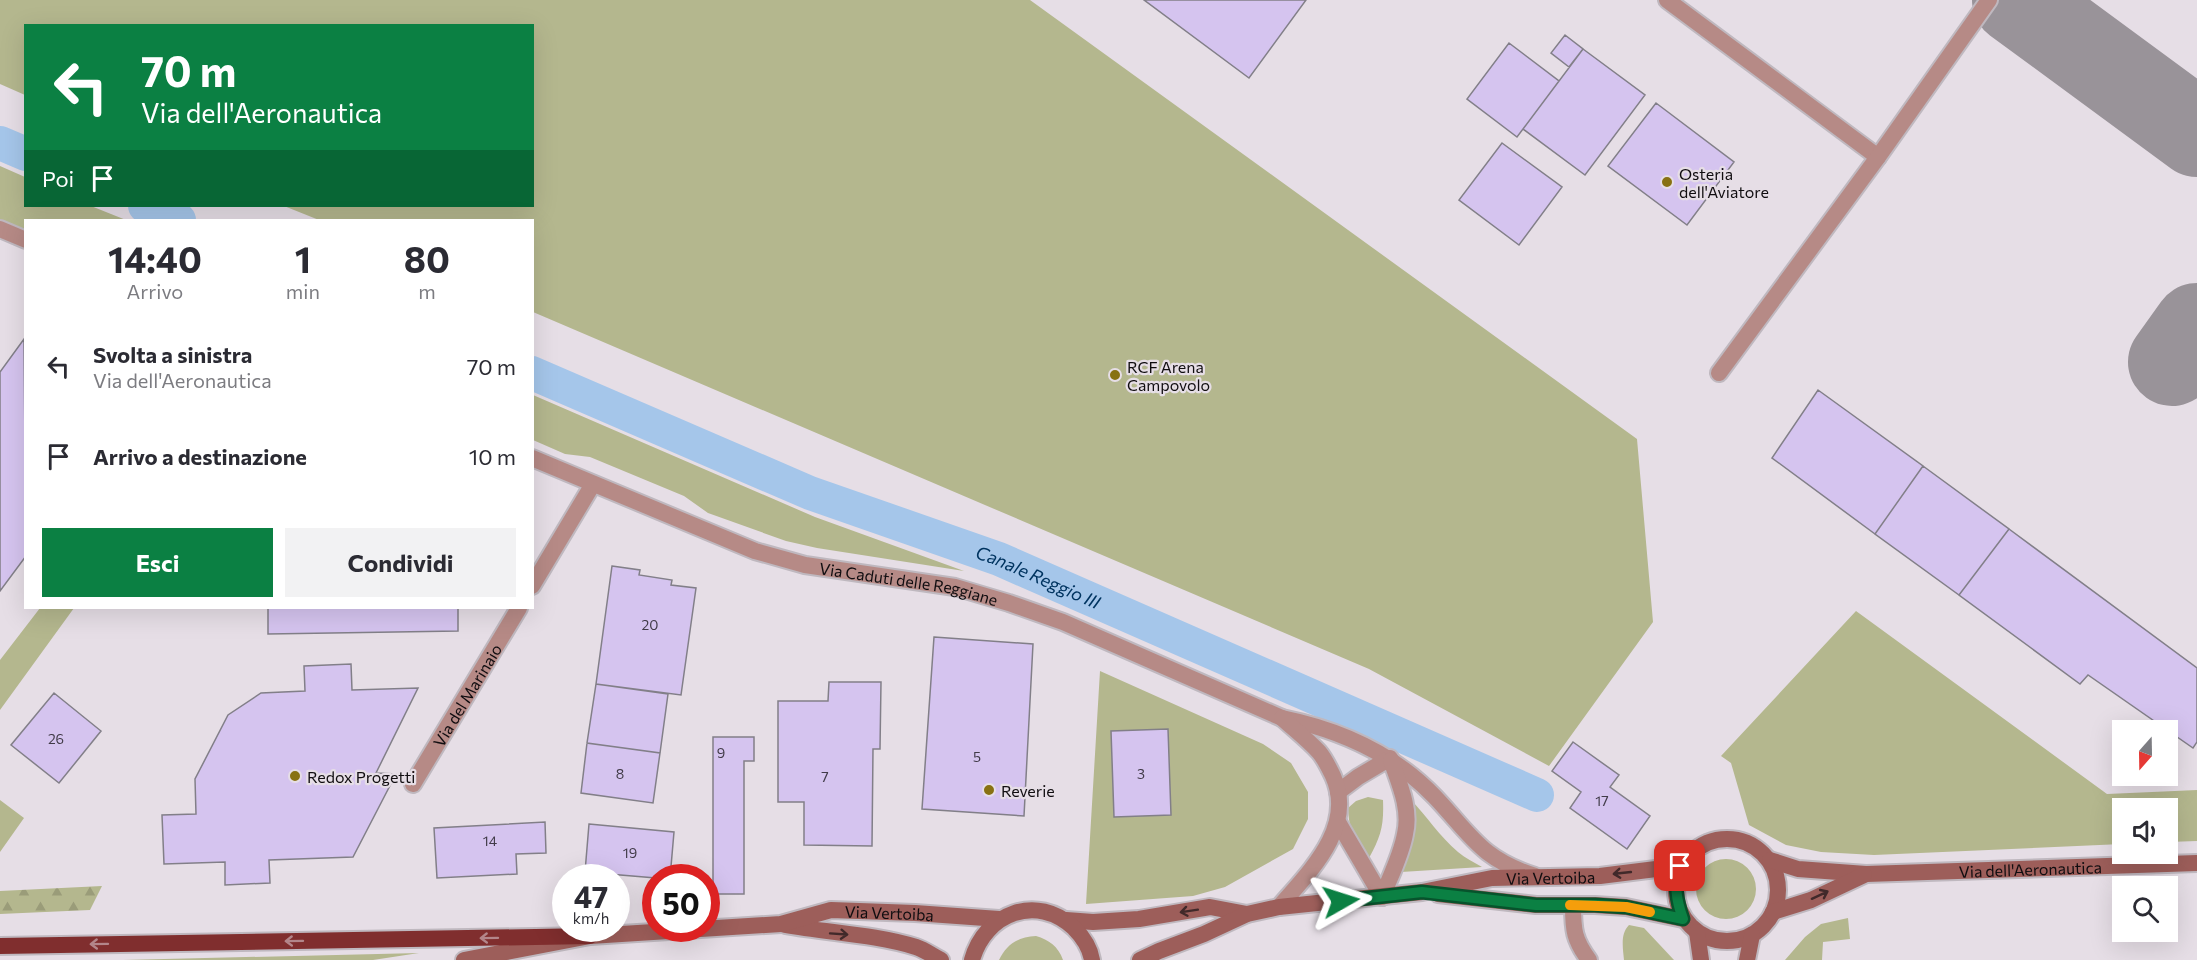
<!DOCTYPE html>
<html lang="it">
<head>
<meta charset="utf-8">
<style>
	body { margin:0; font-family:Commissioner,sans-serif; background:#f2f2f3; color:#2b2b33; height:100vh; display:flex; flex-direction:column; font-size:22px; white-space:nowrap }
	* { box-sizing:border-box; margin:0 }
	p { font-size:20px; color:#7c7c81 }
	.icon { flex:none; width:33px; height:33px; fill:none; stroke:currentColor; stroke-width:2; stroke-linecap:round; stroke-linejoin:round }
	.map { position:relative; flex:1; overflow:hidden }
	.panel { position:absolute; left:24px; top:219px; width:510px; height:390px; display:flex; flex-direction:column; background:#fff; border-radius:0px; box-shadow:0 6px 24px #0002 }
	.panel>* { flex:none }
	.guide { position:absolute; left:24px; top:24px; width:510px; height:183px; border-radius:0px; box-shadow:0 6px 24px #0002; background:#0b8043; color:#fff; overflow:hidden }
	.needle { width:39px; rotate:200deg }
	.buttons { position:absolute; left:2112px; top:720px; display:grid; gap:12px }
	.buttons a { display:grid; place-items:center; width:66px; height:66px; border-radius:0px; background:#fff; box-shadow:0 6px 24px #0002; font-size:30px }
	.speed { position:absolute; left:552px; top:864px; display:flex; gap:12px; font-size:30px; font-weight:700; text-align:center }
	.speed>* { display:grid; place-content:center; width:78px; height:78px; border-radius:50%; background:#fff; box-shadow:0 6px 24px #0002; line-height:1 }
	.speed small { font-size:15px; font-weight:400 }
	.speed .limit { border:9px solid #d22; background:#fff; color:#111 }
	.pin { position:absolute; display:grid; place-items:center; width:51px; height:51px; color:#fff; margin:-26px; border-radius:12px; box-shadow:0 3px 9px #0006 }
	.me { position:absolute; width:66px; margin:-33px; rotate:84deg; stroke-linejoin:round; filter:drop-shadow(0 0 4px #0008) }
	.turn { display:flex; align-items:center; gap:21px; height:126px; padding:0 18px; font-size:27px }
	.turn .icon { width:78px; height:78px; stroke-width:2.5 }
	.turn b { display:block; font-size:42px; line-height:51px }
	.then { display:flex; align-items:center; height:57px; padding:0 18px; background:#0003; gap:12px; font-size:22px }
	.eta { display:flex; justify-content:space-evenly; align-items:center; height:102px; text-align:center }
	.eta b { font-size:36px; font-weight:700; line-height:42px }
	.primary-button { display:flex; gap:12px; margin-top:auto; padding:12px 18px }
	.primary-button a { flex:1; height:69px; border-radius:0px; background:#0b8043; color:#fff; font-size:24px; font-weight:700; line-height:69px; text-align:center }
	.primary-button a+a { background:#f2f2f3; color:#2b2b33 }
	ul { padding:0; list-style:none }
	li { display:flex; align-items:center; gap:18px; height:90px; padding:0 18px }
	li div { flex:1 }
	li b { display:block; font-size:22px }
	li em { font-style:normal }
	.map>svg:first-child { display:block }
	.green { fill:#b4b78e }
	.forest { fill:url(#forest-firs) }
	.lines { fill:none; stroke-linecap:round; stroke-linejoin:round }
	.canal { stroke:#a5c6ea; stroke-width:34 }
	.taxiway { stroke:#999399; stroke-width:88 }
	.building { fill:#d5c4ef; stroke:#827f88; stroke-width:1.5 }
	.service-casing { stroke:#bfb8bf; stroke-width:20 }
	.minor-casing { stroke:#bfb8bf; stroke-width:20 }
	.secondary-casing { stroke:#bfb8bf; stroke-width:20 }
	.trunk-casing { stroke:#bfb8bf; stroke-width:20 }
	.service { stroke:#b68a86; stroke-width:16 }
	.minor { stroke:#b68a86; stroke-width:16 }
	.secondary { stroke:#9d5e5a; stroke-width:16 }
	.trunk { stroke:#802e2e; stroke-width:16 }
	.oneway { stroke:#41292a }
	.oneway2 { stroke:#b3868a }
	.route-casing { stroke:#07532c; stroke-width:15 }
	.route { stroke:#0b8043; stroke-width:10 }
	.slow { stroke:#f59e0b; stroke-width:10 }
	.poi-dot { fill:#887112; stroke:#e6dee6; stroke-width:2 }
	.labels { text-anchor:middle; dominant-baseline:central; stroke-width:4.5; stroke-linejoin:round; paint-order:stroke }
	.number-label { font-size:14px; fill:#413b48 }
	.poi-label { font-size:16px; fill:#100d10; stroke:#e6dee6; text-anchor:start }
	.street-label { font-size:16px; fill:#100d10; stroke:#e6dee6 }
	.water-label { font-size:18px; font-style:italic; fill:#003460; stroke:#e6dee6 }
</style>
</head>
<body>
<div class="map">
<svg width="2197" height="960" viewBox="0 0 2197 960">
	<defs>
		<pattern id="forest-firs" width="22" height="20" patternUnits="userSpaceOnUse" patternTransform="scale(1.5)"><rect width="22" height="20" fill="#b4b78e"/><path d="M5 1l3.5 6h-7zM16 11l3.5 6h-7z" fill="#9a9c79"/></pattern>
	</defs>
	<rect width="100%" height="100%" fill="#e6dee6"/>
	<path class="green" d="M0 0H1030L1637 439 1653 622 1549 766 1369 669 533 312 532 220H319L284 206H532V26H26L25 95 0 84Z
		M0 166 25 177 26 206H91L126 220H26L25 240 0 229Z
		M533 395 815 517 964 571 817 548 786 541 708 513 684 496 590 457 565 454 533 440Z
		M40 608H74L0 710V660Z
		M1856 611 2107 794 2197 790V841L2168 842V808H2122V844L1874 855 1821 852 1786 845 1749 825 1731 763 1721 756Z
		M1100 671 1263 744 1291 763 1308 792V819L1293 849 1225 887 1193 896 1086 904Z
		M1368 797 1383 800C1384 826 1381 836 1369 858 1354 842 1349 830 1348 808L1356 801Z
		M1410 799C1427 816 1439 836 1458 852 1465 858 1474 862 1482 867L1401 872Z
		M0 800 24 818 0 852Z
		M1696 889a30 30 0 1 1 60 0a30 30 0 1 1-60 0Z
		M1848 918 1850 939 1823 942 1822 960H1785L1805 937 1821 924Z
		M1629 925 1644 928 1674 960H1624C1623 948 1620 934 1629 925Z
		M1036 936C1049 940 1058 946 1063 960H999C1007 944 1018 937 1036 936Z
		M419 953 373 960H123Z"/>
	<path class="forest" d="M102 886 90 910 0 914V891Z"/>
	<g class="lines">
		<g class="canal">
			<path d="M0 143 26 154"/>
			<path d="M145 206 179 220"/>
			<path id="s1" d="M532 373 810 493 999 559 1537 795"/>
		</g>
		<path class="taxiway" d="M2016 0 2197 133
			M2172 362 2197 327"/>
	</g>
	<path class="building" d="M1144 0H1306L1249 78Z
		M1565 35 1583 49 1569 67 1551 53Z
		M1509 43 1559 81 1517 137 1467 99Z
		M1583 49 1645 95 1585 175 1523 129Z
		M1656 103 1734 162 1687 225 1608 166Z
		M1502 143 1562 187 1519 245 1459 200Z
		M24 339 26 556 0 591V372Z
		M1818 390 1923 466 1875 534 1772 458Z
		M1923 466 2009 529 1959 595 1875 534Z
		M2009 529 2197 668V742L2193 748 2088 675 2080 684 1959 595Z
		M612 566 640 570 639 575 672 580 671 585 696 588 681 695 596 684Z
		M268 608H458V631L268 634Z
		M268 608H458V631L268 634Z
		M934 637 1033 644 1024 816 922 809Z
		M351 664 352 690 418 688 376 773 396 774 353 857 269 860 270 883 225 885V862L164 864 162 815 196 814 195 779 228 715 261 693 305 691 304 666Z
		M829 682H881L880 749H873L872 846 804 845V802H778V701H828Z
		M596 684 668 694 660 753 587 743Z
		M54 693 101 731 59 783 11 745Z
		M1168 729 1171 815 1114 817 1111 731Z
		M713 737H754V761H744V894H713Z
		M1573 742 1619 775 1610 787 1650 816 1627 849 1570 808 1581 792 1552 771Z
		M587 743 660 753 653 803 581 793Z
		M545 822 546 853 516 854 517 874 437 878 434 828Z
		M589 824 674 832 670 878H656L585 872Z"/>
	<g class="lines">
		<g class="service-casing">
			<g id="service">
				<path d="M1667 0 1878 157"/>
				<path d="M1719 373 1878 157 1989 0"/>
				<path d="M532 586 593 484"/>
				<path id="s2" d="M413 784 519 608"/>
				<path d="M1573 905C1573 930 1574 940 1589 960"/>
			</g>
		</g>
		<g class="minor-casing">
			<g id="minor">
				<path d="M0 229 26 240"/>
				<path id="s3" d="M532 458 755 551 805 565 955 587 1009 603 1063 622 1282 718C1341 730 1393 753 1435 797 1471 835 1481 859 1535 876"/>
				<path d="M1338 792 1358 777 1390 758"/>
				<path d="M1338 822 1382 897"/>
				<path d="M1382 897C1390 877 1401 856 1405 834 1411 809 1399 783 1391 760"/>
				<path d="M1279 907C1310 871 1356 827 1333 776 1329 768 1325 759 1319 752 1308 740 1294 729 1282 718"/>
			</g>
		</g>
		<g class="secondary-casing">
			<g id="secondary">
				<circle cx="1727" cy="890" r="51"/>
				<path id="s4" d="M1770 860 1798 869 1866 874 2197 863"/>
				<path d="M1438 894 1536 905H1595L1626 907 1683 919"/>
				<path d="M1773 912 1811 900 1864 875"/>
				<path d="M1066 920 1093 922 1139 919 1210 907 1247 914"/>
				<path d="M785 925C829 933 874 934 916 947 925 950 933 956 941 960"/>
				<path d="M1697 932 1701 960"/>
				<path id="s5" d="M464 960 590 936 781 924 831 910 915 913 999 919"/>
				<path d="M972 960C985 913 1037 893 1074 928 1083 937 1090 948 1092 960"/>
				<path id="s6" d="M1140 960 1159 951 1204 934 1247 914 1279 907 1422 892 1492 878 1600 876 1680 866"/>
				<path d="M1747 960 1752 935"/>
			</g>
		</g>
		<g class="trunk-casing">
			<path id="trunk" d="M0 946 590 936"/>
		</g>
		<use href="#service" class="service"/>
		<use href="#minor" class="minor"/>
		<use href="#secondary" class="secondary"/>
		<use href="#trunk" class="trunk"/>
	</g>
	<defs><path id="oneway-shaft" d="M-6 0H5M1.5-3L5.5 0L1.5 3" fill="none" stroke-width="1.6" stroke-linecap="round" stroke-linejoin="round" transform="scale(1.5)"/></defs>
	<g class="oneway">
		<use href="#oneway-shaft" transform="translate(1622 873) rotate(174)"/>
		<use href="#oneway-shaft" transform="translate(1820 895) rotate(-25)"/>
		<use href="#oneway-shaft" transform="translate(1189 911) rotate(171)"/>
		<use href="#oneway-shaft" transform="translate(839 934) rotate(4)"/>
	</g>
	<g class="oneway2">
		<use href="#oneway-shaft" transform="translate(489 938) rotate(179)"/>
		<use href="#oneway-shaft" transform="translate(294 941) rotate(179)"/>
		<use href="#oneway-shaft" transform="translate(99 944) rotate(179)"/>
	</g>
	<g class="lines">
		<g class="route-casing">
			<path id="route" d="M1341 901 1422 892 1536 905H1595L1626 907 1683 919C1676 899 1674 886 1680 866"/>
		</g>
		<use href="#route" class="route"/>
		<path class="slow" d="M1570 905 1626 907 1650 912"/>
	</g>
	<g class="poi-dot">
		<circle cx="1667" cy="182" r="6"/>
		<circle cx="1115" cy="375" r="6"/>
		<circle cx="295" cy="776" r="6"/>
		<circle cx="989" cy="790" r="6"/>
	</g>
	<g class="labels">
		<g class="number-label">
			<text x="650" y="624">20</text>
			<text x="56" y="738">26</text>
			<text x="721" y="752">9</text>
			<text x="977" y="756">5</text>
			<text x="620" y="773">8</text>
			<text x="1141" y="773">3</text>
			<text x="825" y="776">7</text>
			<text x="1602" y="800">17</text>
			<text x="490" y="840">14</text>
			<text x="630" y="852">19</text>
		</g>
		<g class="poi-label">
			<text x="1679" y="173">Osteria<tspan x="1679" dy="18">dell'Aviatore</tspan></text>
			<text x="1127" y="366">RCF Arena<tspan x="1127" dy="18">Campovolo</tspan></text>
			<text x="307" y="776">Redox Progetti</text>
			<text x="1001" y="790">Reverie</text>
		</g>
		<g class="street-label">
			<text stroke="none"><textPath href="#s3" startOffset="399">Via Caduti delle Reggiane</textPath></text>
			<text stroke="none"><textPath href="#s2" startOffset="104">Via del Marinaio</textPath></text>
			<text stroke="none"><textPath href="#s4" startOffset="262">Via dell'Aeronautica</textPath></text>
			<text stroke="none"><textPath href="#s6" startOffset="423">Via Vertoiba</textPath></text>
			<text stroke="none"><textPath href="#s5" startOffset="430">Via Vertoiba</textPath></text>
		</g>
		<g class="water-label">
			<text stroke="none"><textPath href="#s1" startOffset="546">Canale Reggio III</textPath></text>
		</g>
	</g>
</svg>
<div class="buttons">
<a><svg class="needle" viewBox="-14 -14 28 28"><path d="M0-13l5 13h-10z" fill="#e53935"/><path d="M0 13l5-13h-10z" fill="#7c7c81"/></svg></a>
<a><svg class="icon" aria-label="sound" viewBox="0 0 24 24"><path d="M4 9h4l5-4v14l-5-4H4zM17 9q2 3 0 6"/></svg></a>
<a><svg class="icon" aria-label="search" viewBox="0 0 24 24"><circle cx="10" cy="10" r="6"/><path d="M15 15l6 6"/></svg></a>
</div>
<div class="speed"><div>47<small>km/h</small></div><div class="limit">50</div></div>
<div class="pin" style="left:1680px;top:866px;background:#d93025"><svg class="icon" aria-label="arrive" viewBox="0 0 24 24"><path d="M6 21V4h12l-3 4 3 4H6"/></svg></div>
<svg class="me" style="left:1341px;top:901px" viewBox="-20 -20 40 40"><path d="M0-17L14 15 0 8-14 15z" fill="#0b8043" stroke="#fff" stroke-width="4"/></svg>
<div class="guide">
<div class="turn"><svg class="icon" aria-label="left" viewBox="0 0 24 24"><path d="M17 20v-9H6M10 6l-5 5 5 5"/></svg><div><b>70 m</b>Via dell'Aeronautica</div></div>
<div class="then">Poi<svg class="icon" aria-label="arrive" viewBox="0 0 24 24"><path d="M6 21V4h12l-3 4 3 4H6"/></svg></div>
</div>
<section class="panel">
<div class="eta">
<div><b>14:40</b><p>Arrivo</p></div>
<div><b>1</b><p>min</p></div>
<div><b>80</b><p>m</p></div>
</div>
<ul>
<li><svg class="icon" aria-label="left" viewBox="0 0 24 24"><path d="M17 20v-9H6M10 6l-5 5 5 5"/></svg><div><b>Svolta a sinistra</b><p>Via dell'Aeronautica</p></div><em>70 m</em></li>
<li><svg class="icon" aria-label="arrive" viewBox="0 0 24 24"><path d="M6 21V4h12l-3 4 3 4H6"/></svg><div><b>Arrivo a destinazione</b></div><em>10 m</em></li>
</ul>
<div class="primary-button"><a>Esci</a><a>Condividi</a></div>
</section>
</div>
</body>
</html>
